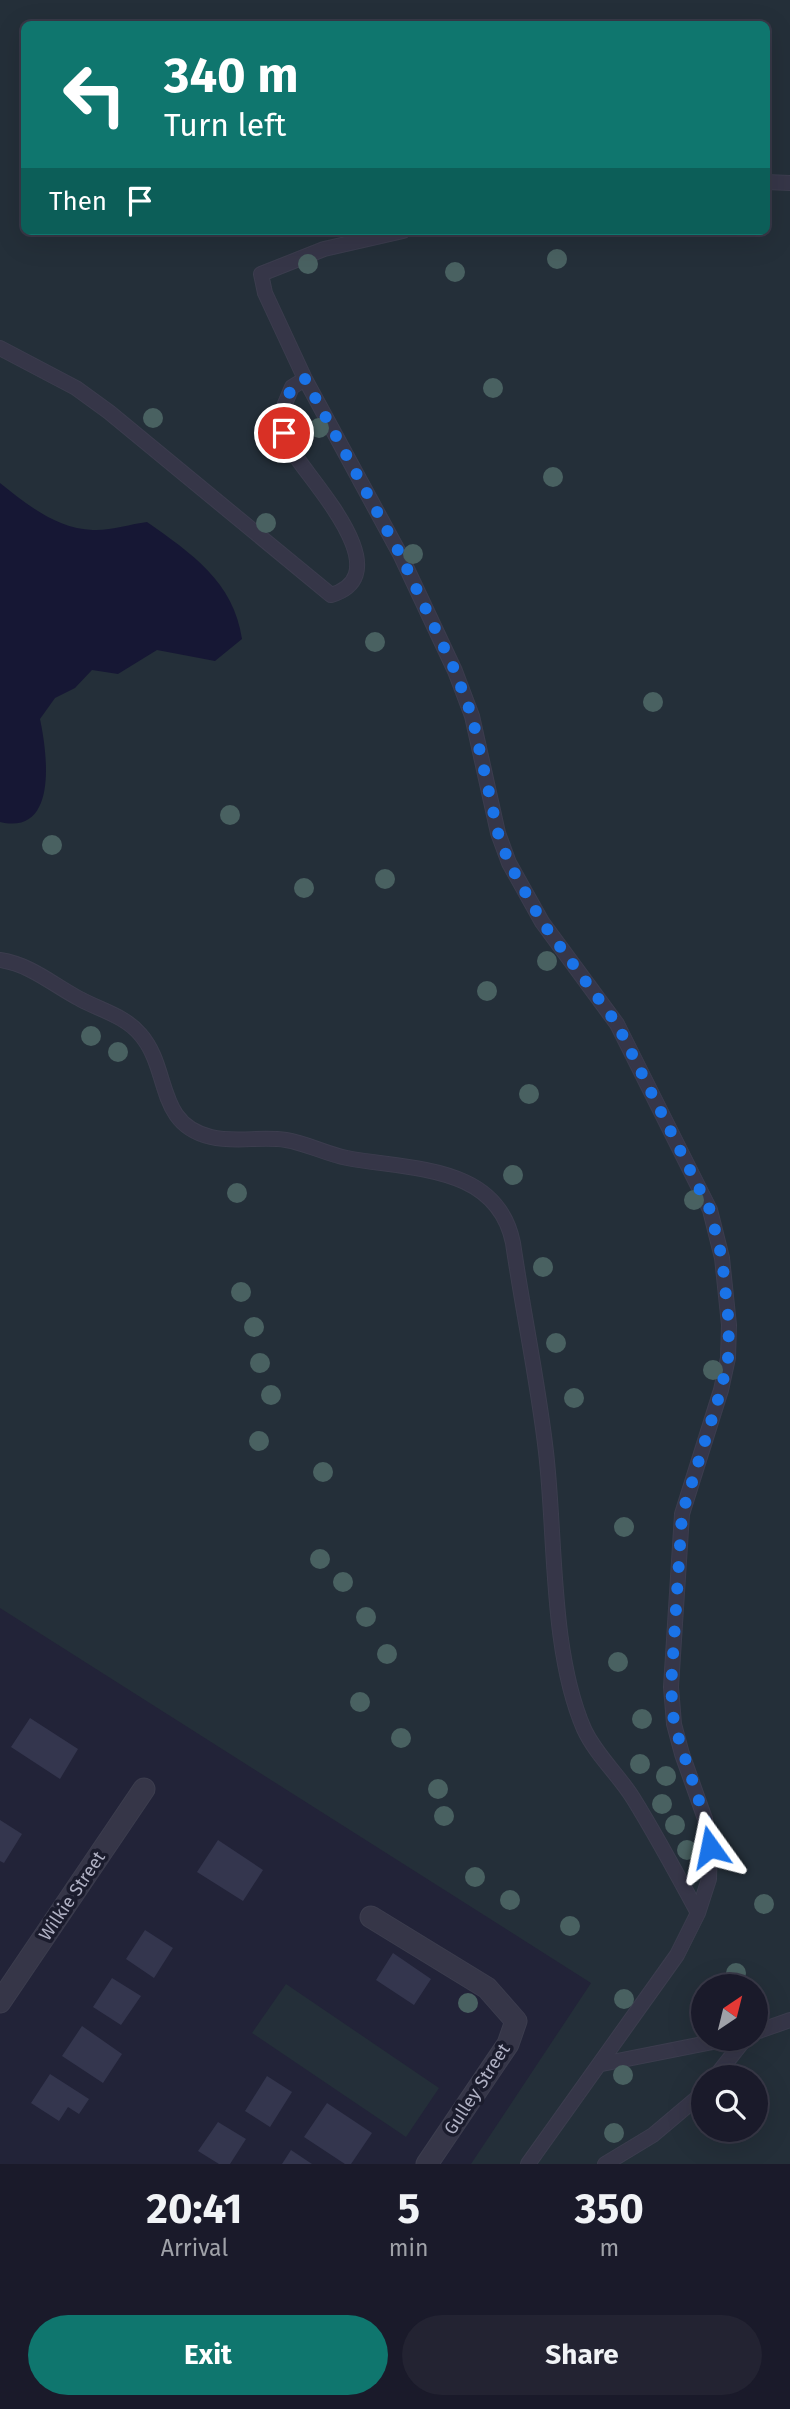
<!DOCTYPE html>
<html lang="en">
<head>
<meta charset="utf-8">
<style>
	body { margin:0; font-family:"Fira Sans",sans-serif; background:#232332; color:#f1f3f6; height:100vh; display:flex; flex-direction:column; font-size:26px; white-space:nowrap }
	* { box-sizing:border-box; margin:0 }
	p { font-size:23px; color:#9fa1a8 }
	.icon { flex:none; width:38px; height:38px; fill:none; stroke:currentColor; stroke-width:2; stroke-linecap:round; stroke-linejoin:round }
	.map { position:relative; height:2164px; overflow:hidden }
	.side { display:flex; flex-direction:column; background:#1a1a2a; flex:1 }
	.side>* { flex:none }
	.banner { position:absolute; left:21px; top:21px; width:749px; height:214px; border-radius:10px; box-shadow:0 7px 28px #0002,0 0 0 2px #383847; background:#0f766e; color:#fff; overflow:hidden }
	.needle { width:46px; rotate:35deg }
	.tools { position:absolute; left:691px; top:1974px; display:grid; gap:14px }
	.tools a { display:grid; place-items:center; width:77px; height:77px; border-radius:50%; background:#1a1a2a; box-shadow:0 7px 28px #0002,0 0 0 2px #383847; font-size:35px }
	.pin { position:absolute; display:grid; place-items:center; width:60px; height:60px; color:#fff; margin:-30px; border:4px solid #fff; border-radius:50%; box-shadow:0 2px 7px #0007 }
	.me { position:absolute; width:77px; margin:-38px; rotate:348deg; stroke-linejoin:round; filter:drop-shadow(0 0 5px #0008) }
	.turn { display:flex; align-items:center; gap:24px; height:147px; padding:0 28px; font-size:32px }
	.turn .icon { width:91px; height:91px; stroke-width:2.5 }
	.turn b { display:block; font-size:49px; line-height:60px }
	.then { display:flex; align-items:center; height:66px; padding:0 28px; background:#0003; gap:14px; font-size:26px }
	.eta { display:flex; justify-content:space-evenly; align-items:center; height:119px; text-align:center }
	.eta b { font-size:42px; font-weight:700; line-height:49px }
	.button { display:flex; gap:14px; margin-top:auto; padding:14px 28px }
	.button a { flex:1; height:80px; border-radius:42px; background:#0f766e; color:#fff; font-size:28px; font-weight:700; line-height:80px; text-align:center }
	.button a+a { background:#232332; color:#f1f3f6 }
	.map>svg:first-child { display:block }
	.green { fill:#242f39; fill-rule:evenodd }
	.water { fill:#161734 }
	.building { fill:#34364e }
	.lines { fill:none; stroke-linecap:round; stroke-linejoin:round }
	.service-casing { stroke:#3c3d4e; stroke-width:16 }
	.minor-casing { stroke:#3c3d4e; stroke-width:23 }
	.service { stroke:#363648; stroke-width:14 }
	.minor { stroke:#363648; stroke-width:21 }
	.tree { fill:#496161 }
	.route { stroke:#1a73e8; stroke-width:12; stroke-dasharray:0 21.6 }
	.labels { text-anchor:middle; dominant-baseline:central; stroke-width:7; stroke-linejoin:round; paint-order:stroke }
	.street-label { font-size:18px; fill:#b0b1c4; stroke:#1b1c2d }
</style>
</head>
<body>
<div class="map">
<svg width="790" height="2164" viewBox="0 0 790 2164">
	<rect width="100%" height="100%" fill="#222338"/>
	<path class="green" d="M0 0H790V2164H471L591 1983 0 1608ZM24 24H766V231H24ZM704 1986H756V2039H704ZM704 2077H756V2130H704Z
		M286 1984 439 2088 406 2137 252 2033Z"/>
	<path class="water" d="M0 483C26 504 57 529 93 530 110 531 130 524 147 522 191 553 234 582 242 639L215 661 157 650 118 674 92 670 75 688 55 698 40 719C47 752 59 836 0 822Z"/>
	<path class="building" d="M30 1718 78 1749 60 1779 11 1747Z
		M0 1820 22 1834 4 1863 0 1861Z
		M218 1840 263 1870 243 1901 197 1872Z
		M145 1930 173 1948 154 1978 126 1959Z
		M393 1953 431 1979 414 2005 376 1980Z
		M112 1978 141 1996 121 2025 93 2007Z
		M82 2026 122 2054 103 2083 62 2056Z
		M50 2074 89 2099 79 2114 68 2107 59 2121 31 2103Z
		M267 2076 292 2092 270 2127 245 2111Z
		M327 2103 372 2133 351 2164H345L304 2137Z
		M218 2122 246 2139 230 2164H219L198 2151Z
		M291 2150 312 2164H282Z"/>
	<g class="lines">
		<g class="service-casing">
			<path id="service" d="M766 182 790 183
				M0 348 76 388 109 412 331 595C402 574 308 479 291 449 285 440 283 428 279 418L292 387 305 379 401 556 455 671 472 716 498 833 509 863 542 922 617 1024 710 1210 722 1258 729 1325 728 1358 721 1390 682 1514 671 1687 674 1724 682 1754 705 1819 710 1847 709 1879 698 1913 677 1955 528 2164
				M305 379 265 293 261 274 324 249 403 231
				M0 960C32 965 53 985 80 999 100 1010 125 1016 140 1034 171 1069 155 1124 211 1137 236 1143 261 1136 286 1140 306 1143 326 1154 347 1158 410 1170 497 1164 513 1243 523 1312 538 1382 546 1452 556 1537 550 1651 584 1729 596 1755 618 1774 633 1798 656 1835 677 1874 698 1913
				M756 2032 790 2020
				M602 2064 728 2039
				M715 2077 745 2039
				M605 2164 653 2135 704 2092"/>
		</g>
		<g class="minor-casing">
			<path id="minor" d="M371 1917 487 1988 516 2021 508 2044 427 2164
				M0 2002 144 1789"/>
		</g>
		<use href="#service" class="service"/>
		<use href="#minor" class="minor"/>
	</g>
	<g class="tree">
		<circle cx="557" cy="259" r="10"/>
		<circle cx="308" cy="264" r="10"/>
		<circle cx="455" cy="272" r="10"/>
		<circle cx="493" cy="388" r="10"/>
		<circle cx="153" cy="418" r="10"/>
		<circle cx="319" cy="428" r="10"/>
		<circle cx="553" cy="477" r="10"/>
		<circle cx="266" cy="523" r="10"/>
		<circle cx="413" cy="554" r="10"/>
		<circle cx="375" cy="642" r="10"/>
		<circle cx="653" cy="702" r="10"/>
		<circle cx="230" cy="815" r="10"/>
		<circle cx="52" cy="845" r="10"/>
		<circle cx="385" cy="879" r="10"/>
		<circle cx="304" cy="888" r="10"/>
		<circle cx="547" cy="961" r="10"/>
		<circle cx="487" cy="991" r="10"/>
		<circle cx="91" cy="1036" r="10"/>
		<circle cx="118" cy="1052" r="10"/>
		<circle cx="529" cy="1094" r="10"/>
		<circle cx="513" cy="1175" r="10"/>
		<circle cx="237" cy="1193" r="10"/>
		<circle cx="694" cy="1200" r="10"/>
		<circle cx="543" cy="1267" r="10"/>
		<circle cx="241" cy="1292" r="10"/>
		<circle cx="254" cy="1327" r="10"/>
		<circle cx="556" cy="1343" r="10"/>
		<circle cx="260" cy="1363" r="10"/>
		<circle cx="713" cy="1370" r="10"/>
		<circle cx="271" cy="1395" r="10"/>
		<circle cx="574" cy="1398" r="10"/>
		<circle cx="259" cy="1441" r="10"/>
		<circle cx="323" cy="1472" r="10"/>
		<circle cx="624" cy="1527" r="10"/>
		<circle cx="320" cy="1559" r="10"/>
		<circle cx="343" cy="1582" r="10"/>
		<circle cx="366" cy="1617" r="10"/>
		<circle cx="387" cy="1654" r="10"/>
		<circle cx="618" cy="1662" r="10"/>
		<circle cx="360" cy="1702" r="10"/>
		<circle cx="642" cy="1719" r="10"/>
		<circle cx="401" cy="1738" r="10"/>
		<circle cx="640" cy="1764" r="10"/>
		<circle cx="666" cy="1776" r="10"/>
		<circle cx="438" cy="1789" r="10"/>
		<circle cx="662" cy="1804" r="10"/>
		<circle cx="444" cy="1816" r="10"/>
		<circle cx="675" cy="1825" r="10"/>
		<circle cx="687" cy="1850" r="10"/>
		<circle cx="475" cy="1877" r="10"/>
		<circle cx="510" cy="1900" r="10"/>
		<circle cx="764" cy="1904" r="10"/>
		<circle cx="570" cy="1926" r="10"/>
		<circle cx="736" cy="1973" r="10"/>
		<circle cx="624" cy="1999" r="10"/>
		<circle cx="468" cy="2003" r="10"/>
		<circle cx="623" cy="2075" r="10"/>
		<circle cx="614" cy="2133" r="10"/>
	</g>
	<g class="lines">
		<path class="route" d="M284 433 279 418 292 387 305 379 401 556 455 671 472 716 498 833 509 863 542 922 617 1024 710 1210 722 1258 729 1325 728 1358 721 1390 682 1514 671 1687 674 1724 705 1819 710 1847"/>
	</g>
	<g class="labels">
		<g class="street-label">
			<text transform="translate(72 1896) rotate(-56)">Wilkie Street</text>
			<text transform="translate(477 2089) rotate(-57)">Gulley Street</text>
		</g>
	</g>
</svg>
<div class="tools">
<a><svg class="needle" viewBox="-14 -14 28 28"><path d="M0-13l5 13h-10z" fill="#e53935"/><path d="M0 13l5-13h-10z" fill="#9fa1a8"/></svg></a>
<a><svg class="icon" aria-label="search" viewBox="0 0 24 24"><circle cx="10" cy="10" r="6"/><path d="M15 15l6 6"/></svg></a>
</div>
<div class="pin" style="left:284px;top:433px;background:#d93025"><svg class="icon" aria-label="arrive" viewBox="0 0 24 24"><path d="M6 21V4h12l-3 4 3 4H6"/></svg></div>
<svg class="me" style="left:710px;top:1847px" viewBox="-20 -20 40 40"><path d="M0-17L14 15 0 8-14 15z" fill="#1a73e8" stroke="#fff" stroke-width="4"/></svg>
<div class="banner">
<div class="turn"><svg class="icon" aria-label="left" viewBox="0 0 24 24"><path d="M17 20v-9H6M10 6l-5 5 5 5"/></svg><div><b>340 m</b>Turn left</div></div>
<div class="then">Then<svg class="icon" aria-label="arrive" viewBox="0 0 24 24"><path d="M6 21V4h12l-3 4 3 4H6"/></svg></div>
</div>
</div>
<section class="side">
<div class="eta">
<div><b>20:41</b><p>Arrival</p></div>
<div><b>5</b><p>min</p></div>
<div><b>350</b><p>m</p></div>
</div>
<div class="button"><a>Exit</a><a>Share</a></div>
</section>
</body>
</html>
